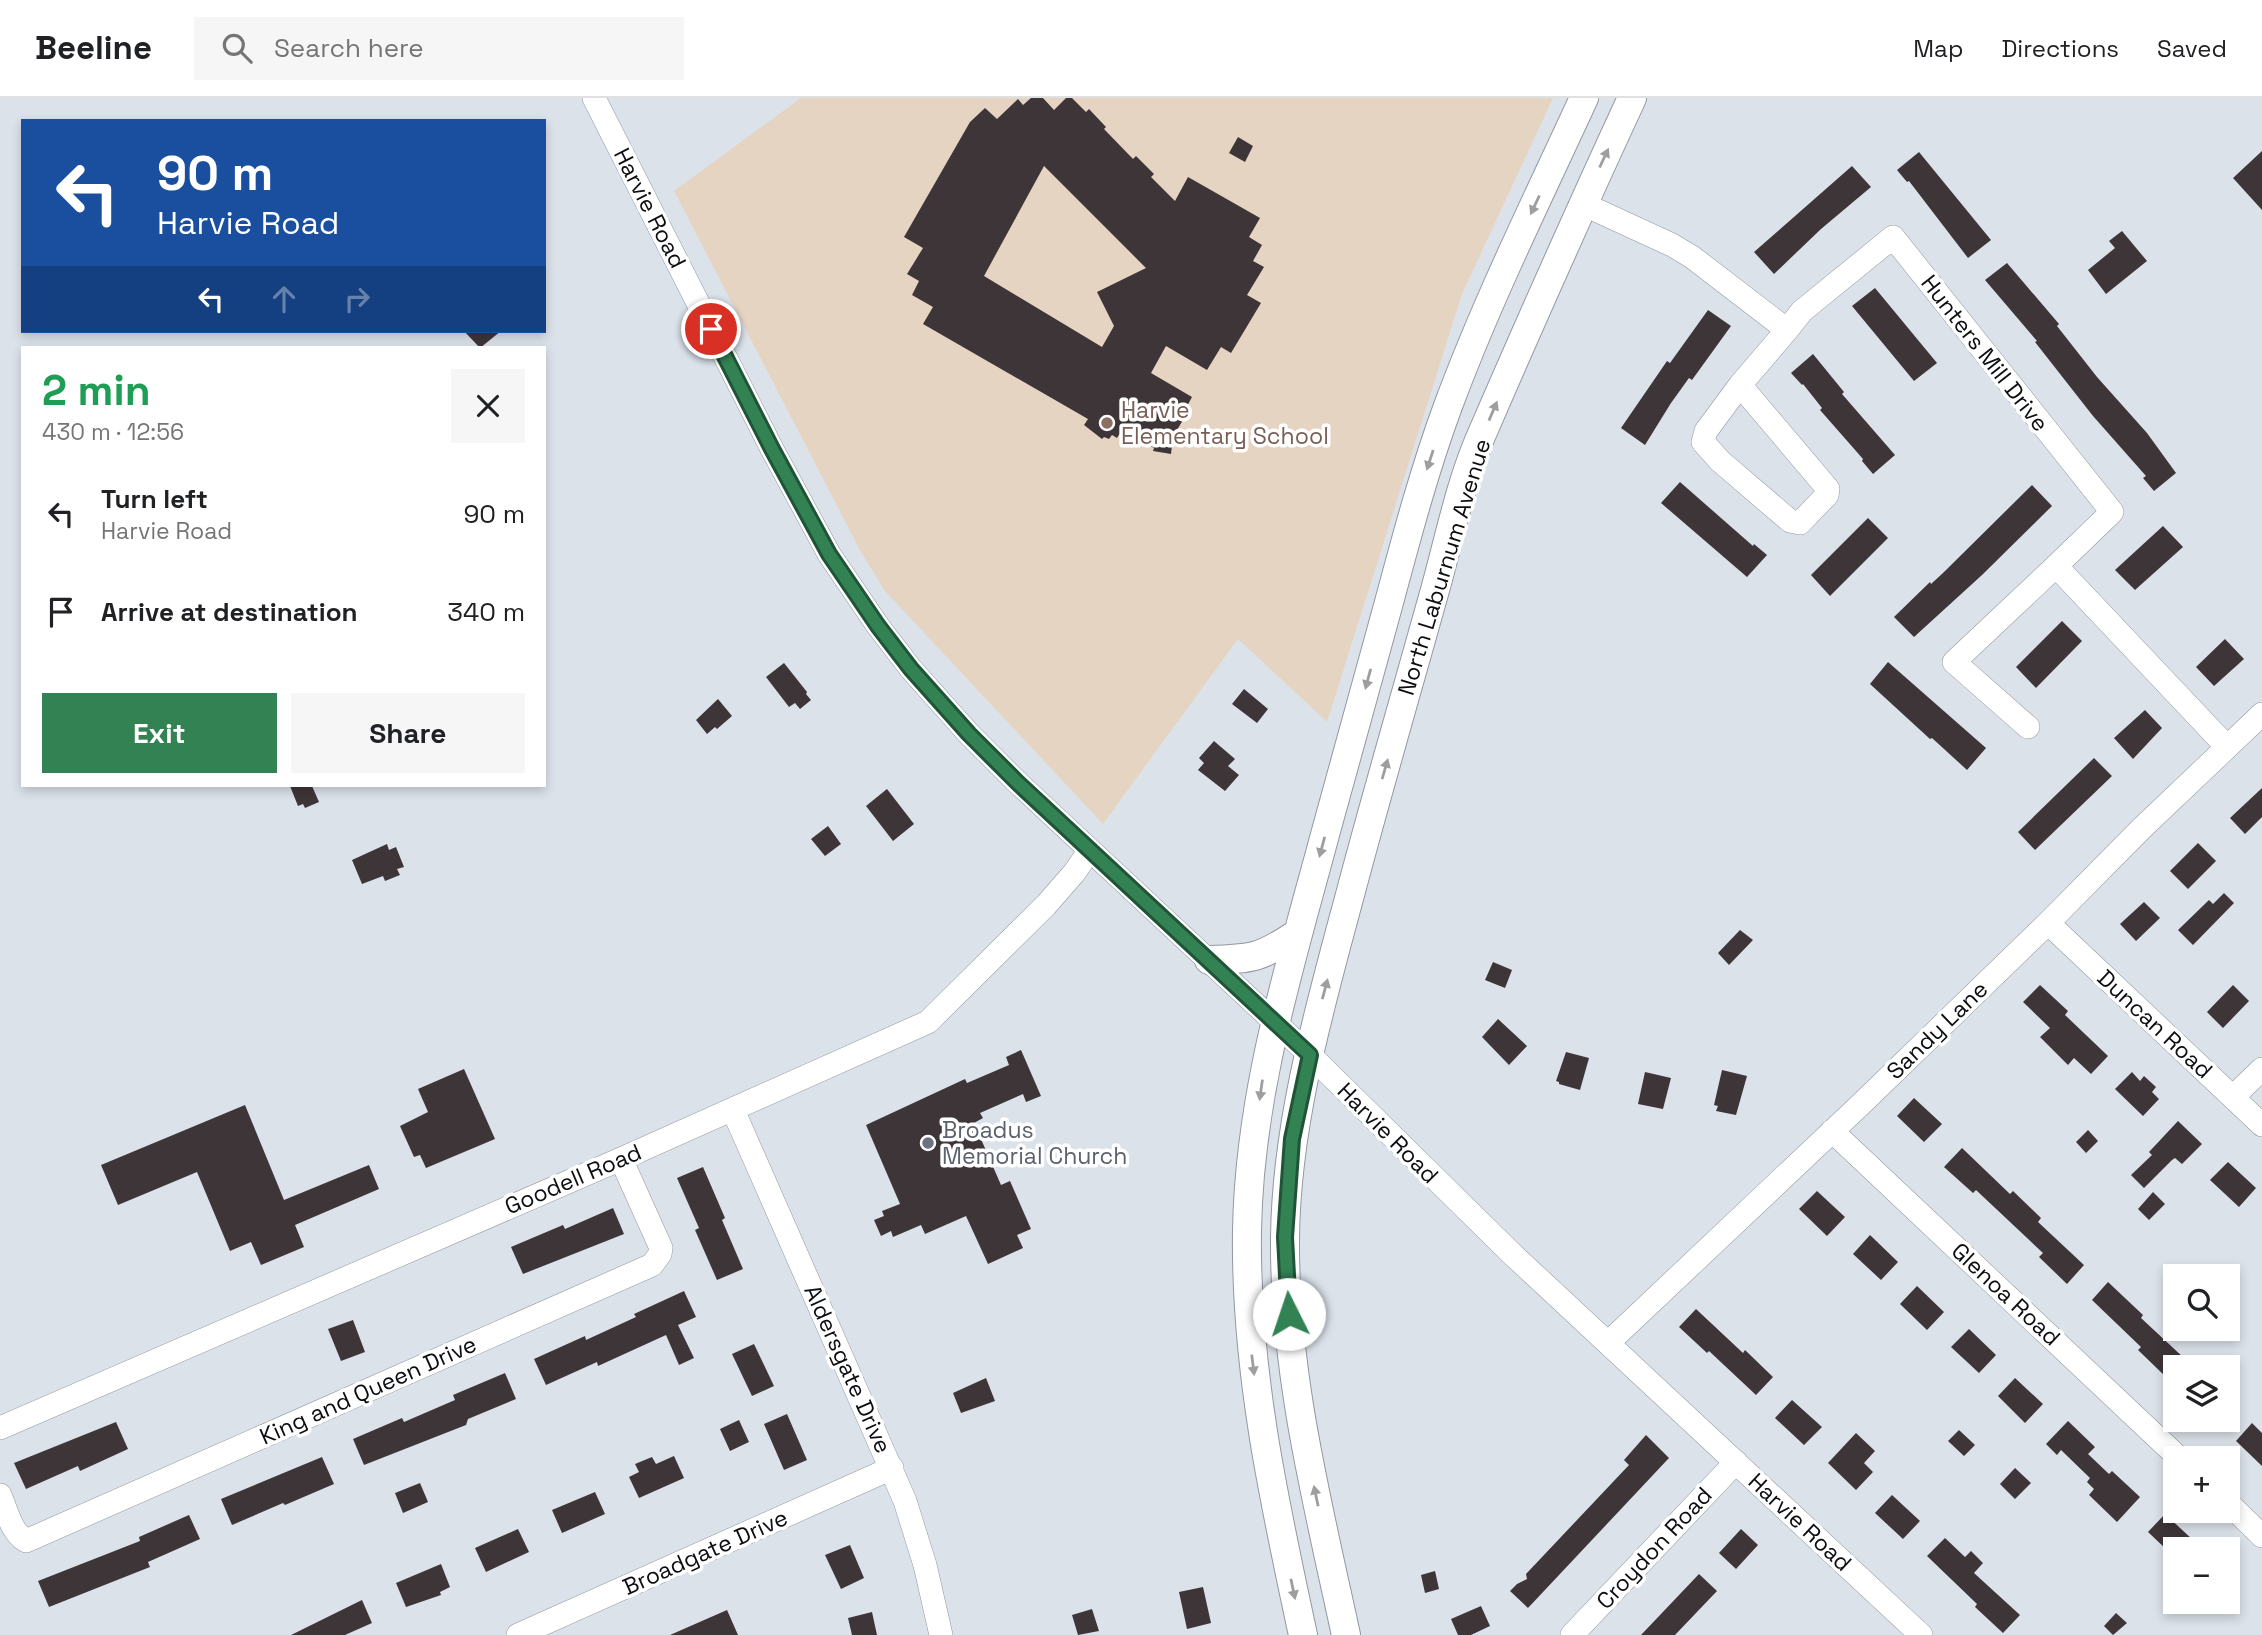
<!DOCTYPE html>
<html lang="en">
<head>
<meta charset="utf-8">
<style>
	body { margin:0; font-family:"Space Grotesk",sans-serif; background:#f6f6f6; color:#202124; height:100vh; display:flex; flex-direction:column; font-size:26px; white-space:nowrap }
	* { box-sizing:border-box; margin:0 }
	p { font-size:23px; color:#757577 }
	.icon { flex:none; width:38px; height:38px; fill:none; stroke:currentColor; stroke-width:2; stroke-linecap:round; stroke-linejoin:round }
	.map { position:relative; flex:1; overflow:hidden }
	.sheet { position:absolute; left:21px; top:248px; width:525px; height:441px; display:flex; flex-direction:column; background:#fff; border-radius:0px; box-shadow:0 4px 10px #0003 }
	.sheet>* { flex:none }
	.top-card { position:absolute; left:21px; top:21px; width:525px; height:214px; border-radius:0px; box-shadow:0 4px 10px #0003; background:#1a4fa0; color:#fff; overflow:hidden }
	.fabs { position:absolute; left:2163px; top:1166px; display:grid; gap:14px }
	.fabs a { display:grid; place-items:center; width:77px; height:77px; border-radius:0px; background:#fff; box-shadow:0 4px 10px #0003; font-size:35px }
	.pin { position:absolute; display:grid; place-items:center; width:60px; height:60px; color:#fff; margin:-30px; border:4px solid #fff; border-radius:50%; box-shadow:0 2px 7px #0007 }
	.me { position:absolute; width:77px; margin:-38px; rotate:356deg; stroke-linejoin:round; filter:drop-shadow(0 0 5px #0008) }
	.turn { display:flex; align-items:center; gap:24px; height:147px; padding:0 21px; font-size:32px }
	.turn .icon { width:91px; height:91px; stroke-width:2.5 }
	.turn b { display:block; font-size:49px; line-height:60px }
	.lanes { display:flex; align-items:center; height:66px; padding:0 21px; background:#0003; justify-content:center; gap:35px; direction:ltr }
	.lanes .off { opacity:.35 }
	.round { display:grid; place-items:center; flex:none; width:74px; height:74px; border-radius:0px; background:#f6f6f6 }
	.headline { display:flex; align-items:center; justify-content:space-between; height:119px; padding:0 21px }
	h1 { font-size:42px; font-weight:700; line-height:52px; color:#1e9e55 }
	.action { display:flex; gap:14px; margin-top:auto; padding:14px 21px }
	.action a { flex:1; height:80px; border-radius:0px; background:#328253; color:#fff; font-size:28px; font-weight:700; line-height:80px; text-align:center }
	.action a+a { background:#f6f6f6; color:#202124 }
	ul { padding:0; list-style:none }
	li { display:flex; align-items:center; gap:21px; height:98px; padding:0 21px }
	li div { flex:1 }
	li b { display:block; font-size:26px }
	li em { font-style:normal }
	header { display:flex; align-items:center; gap:42px; box-sizing:border-box; height:98px; padding:0 35px; background:#fff; border-bottom:2px solid #e0e0e0 }
	header strong { font-size:33px }
	nav { display:flex; gap:38px; margin-inline-start:auto; font-size:24px }
	.search { width:490px; height:63px; background:#f6f6f6; display:flex; align-items:center; gap:18px; box-sizing:border-box; padding:0 24px; border-radius:0px; color:#757577; font-size:26px }
	.map>svg:first-child { display:block }
	.education { fill:#e6d4c3 }
	.building { fill:#3e3538; fill-rule:evenodd }
	.lines { fill:none; stroke-linecap:round; stroke-linejoin:round }
	.minor-casing { stroke:#9298a0; stroke-width:24 }
	.major-casing { stroke:#9298a0; stroke-width:30 }
	.minor { stroke:#fff; stroke-width:23 }
	.major { stroke:#fff; stroke-width:28 }
	.oneway { fill:#9d9e9f }
	.route-casing { stroke:#205436; stroke-width:18 }
	.route { stroke:#328253; stroke-width:12 }
	.education-dot { fill:#8d6e63; stroke:#fff; stroke-width:2.5 }
	.worship-dot { fill:#6b7280; stroke:#fff; stroke-width:2.5 }
	.labels { text-anchor:middle; dominant-baseline:central; stroke-width:7; stroke-linejoin:round; paint-order:stroke }
	.street-label { font-size:23px; fill:#0b0d10; stroke:#fff }
	.education-label { font-size:23px; fill:#785e54; stroke:#fff; text-anchor:start }
	.worship-label { font-size:23px; fill:#5b616d; stroke:#fff; text-anchor:start }
</style>
</head>
<body>
<header>
<strong>Beeline</strong>
<div class="search"><svg class="icon" aria-label="search" viewBox="0 0 24 24"><circle cx="10" cy="10" r="6"/><path d="M15 15l6 6"/></svg>Search here</div>
<nav><a>Map</a><a>Directions</a><a>Saved</a></nav>
</header>
<div class="map">
<svg width="2262" height="1537" viewBox="0 0 2262 1537">
	<rect width="100%" height="100%" fill="#dce2ea"/>
	<path class="education" d="M801 0H1553L1462 196 1327 624 1238 541 1103 726 885 493 861 454 674 93Z"/>
	<path class="building" d="M1031 0H1043L1054 12 1066 0H1072L1086 14 1089 11 1106 29 1104 31 1133 61 1136 58 1154 76 1151 79 1175 103 1188 79 1260 120 1249 139 1262 147 1253 163 1264 169 1247 197 1261 205 1231 255 1221 249 1207 272 1166 248 1151 275 1192 299 1184 314 1187 315 1173 339 1171 356 1153 353 1154 350 1122 332 1117 340 1112 337 1109 341 1104 339 1102 341 1084 327 1088 321 923 226 933 209 912 197 919 183 907 176 923 150 904 139 970 24 985 10 997 21 1018 1 1023 7ZM1044 68 1146 170 1097 194 1114 228 1102 249 984 178Z
		M1238 39 1253 48 1245 64 1229 55Z
		M2262 53V112L2233 80Z
		M1919 54 1991 142 1968 160 1909 83 1907 84 1897 72Z
		M1852 68 1871 89 1821 131 1774 176 1754 154Z
		M2122 133 2147 163 2106 196 2088 172 2115 150 2109 143Z
		M2007 165 2059 226 2057 228 2097 279 2147 335 2176 375 2154 393 2143 380 2146 378 2093 318 2035 244 2037 243 1985 182Z
		M1875 190 1937 265 1914 283 1852 208Z
		M1708 212 1731 228 1692 282 1689 280 1671 305 1645 347 1621 330 1667 263 1670 265Z
		M464 233H501L480 250Z
		M1813 256 1844 294 1842 296 1895 357 1873 376 1862 363 1863 361 1820 312 1822 310 1803 286 1802 287 1791 275Z
		M1680 384 1753 448 1754 446 1767 457 1747 479 1661 405Z
		M2032 387 2052 408 1982 477 1914 539 1894 519 1930 484 1931 486 1943 475Z
		M1868 420 1888 440 1830 498 1811 477Z
		M2163 428 2183 449 2135 492 2115 472Z
		M2062 523 2082 543 2036 590 2016 569Z
		M2225 541 2244 561 2214 588 2196 569Z
		M1888 564 1986 650 1967 672 1932 640 1930 641 1870 586Z
		M784 565 807 594 806 596 811 602 800 611 795 605 789 609 766 579Z
		M1244 591 1268 611 1257 625 1232 606Z
		M718 601 732 618 717 631 715 629 707 636 696 622Z
		M2145 612 2162 630 2133 661 2114 640Z
		M1214 643 1235 661 1228 668 1239 677 1225 693 1198 672 1204 665 1199 660Z
		M2094 660 2112 678 2035 752 2018 734Z
		M290 688H312L319 704 305 710 303 706 298 708Z
		M2262 690V719L2245 736 2230 720Z
		M887 691 914 726 893 743 866 708Z
		M828 728 841 746 825 758 811 741Z
		M2198 745 2216 763 2188 791 2170 773Z
		M387 746 389 752 396 749 404 769 397 771 400 777 385 783 383 778 362 786 352 762Z
		M2224 795 2234 805 2193 847 2178 832 2209 802 2213 806Z
		M2144 804 2160 820 2136 843 2120 826Z
		M1740 832 1753 842 1729 867 1718 855Z
		M1493 864 1512 872 1505 890 1485 882Z
		M2040 887 2068 913 2065 917 2108 958 2091 976 2074 960 2068 967 2040 939 2050 930 2023 904Z
		M2233 887 2249 903 2223 930 2207 914Z
		M1498 921 1527 948 1509 967 1482 939Z
		M1021 952 1041 998 1026 1004 1023 996 980 1015 983 1020 974 1025 1001 1087 1010 1083 1031 1131 1017 1137 1023 1150 988 1166 966 1118 925 1136 921 1127 893 1139 891 1133 881 1138 874 1122 884 1118 882 1113 900 1106 866 1027 965 981 967 985 1009 967 1006 959Z
		M1566 954 1589 960 1580 992 1559 986V984L1556 983Z
		M464 971 495 1041 426 1070 420 1057 414 1059 400 1028 428 1014 418 991Z
		M1722 972 1747 978 1736 1017 1716 1013 1718 1008 1714 1007Z
		M1645 974 1671 980 1663 1011 1638 1006Z
		M2132 974 2140 983 2144 978 2156 989 2152 994 2159 1001 2143 1018 2115 991Z
		M1914 1000 1942 1026 1924 1044 1897 1018Z
		M245 1007 284 1102 369 1067 379 1091 295 1127 304 1149 261 1167 251 1144 230 1153 197 1074 118 1107 101 1067Z
		M2178 1023 2202 1046 2182 1066 2175 1060 2172 1062 2144 1090 2131 1077 2152 1057 2149 1054Z
		M2088 1032 2098 1043 2086 1055 2076 1044Z
		M1962 1050 2010 1096 2013 1093 2041 1120 2038 1124 2084 1167 2067 1186 2039 1159 2043 1155 1976 1092 1973 1095 1944 1069Z
		M2228 1064 2256 1090 2239 1109 2210 1082Z
		M703 1069 725 1120 722 1122 743 1171 717 1182 695 1132 699 1130 677 1080Z
		M1817 1093 1845 1119 1827 1138 1799 1111Z
		M2153 1094 2165 1106 2149 1122 2138 1111Z
		M613 1110 624 1136 523 1176 511 1149 563 1127 565 1131Z
		M1870 1137 1898 1164 1881 1182 1853 1156Z
		M2108 1184 2143 1217 2141 1220 2184 1260 2166 1279 2138 1252 2141 1249 2092 1202Z
		M1917 1188 1944 1214 1927 1232 1900 1206Z
		M684 1193 696 1219 678 1227 694 1260 679 1267 666 1237 598 1268 597 1264 546 1287 534 1261 585 1238 586 1242 636 1219 634 1216Z
		M1696 1211 1743 1255 1745 1252 1773 1279 1756 1297 1709 1253 1707 1255 1679 1229Z
		M353 1222 365 1254 341 1263 328 1231Z
		M1969 1231 1996 1257 1979 1275 1951 1249Z
		M754 1246 774 1288 752 1298 732 1256Z
		M505 1275 516 1301 468 1321 466 1327 364 1367 353 1341 402 1320 404 1324 455 1302 453 1297Z
		M986 1280 995 1303 961 1315 953 1295Z
		M2015 1280 2043 1306 2025 1325 1998 1298Z
		M1792 1302 1822 1329 1804 1347 1775 1320Z
		M787 1316 807 1362 784 1372 764 1326Z
		M739 1322 749 1344 730 1353 720 1331Z
		M2068 1323 2095 1349 2088 1356 2109 1376 2112 1373 2140 1399 2117 1424 2089 1397 2094 1391 2087 1384 2090 1380 2061 1352 2057 1357 2046 1346Z
		M116 1324 128 1351 80 1373 78 1368 26 1391 14 1365Z
		M2252 1325 2262 1335V1368L2236 1343Z
		M1959 1332 1975 1347 1964 1358 1948 1343Z
		M1856 1335 1875 1353 1864 1365 1873 1374 1856 1392 1828 1365Z
		M1646 1337 1669 1360 1528 1510 1510 1493 1517 1486 1527 1481 1526 1476 1629 1367 1624 1362Z
		M674 1358 684 1380 639 1400 629 1379 639 1374 635 1366 652 1359 656 1366Z
		M322 1359 334 1386 285 1407 283 1405 232 1427 221 1401Z
		M2015 1370 2031 1385 2015 1401 2000 1386Z
		M420 1385 428 1404 403 1415 395 1395Z
		M595 1394 605 1416 562 1435 552 1412Z
		M1892 1397 1920 1423 1903 1441 1875 1415Z
		M2165 1416 2193 1442 2185 1451H2166L2148 1434Z
		M189 1417 200 1441 148 1464 150 1469 49 1509 38 1483 140 1443 139 1439Z
		M518 1431 529 1454 486 1474 475 1450Z
		M1741 1431 1758 1447 1736 1471 1719 1455Z
		M1945 1440 1965 1459 1971 1453 1983 1465 1974 1475 2020 1517 2003 1535 1975 1509 1977 1506 1927 1458Z
		M850 1447 864 1480 841 1491 825 1457Z
		M441 1466 450 1489 440 1494 441 1497 406 1509 396 1485Z
		M1435 1473 1439 1491 1425 1495 1421 1477Z
		M1699 1476 1717 1493 1675 1537H1641Z
		M1203 1489 1211 1525 1187 1531 1179 1494Z
		M362 1502 372 1525 345 1537H291Z
		M1481 1508 1490 1528 1471 1537H1458L1451 1521Z
		M1092 1511 1099 1533 1078 1537 1072 1517Z
		M727 1512 738 1537H670Z
		M872 1514 877 1537H852L848 1520Z
		M2116 1515 2127 1525 2113 1537 2104 1528Z"/>
	<g class="lines">
		<g class="minor-casing">
			<path id="minor" d="M594 0 772 351 829 456 878 528 911 571 969 636 1018 685 1310 957 1511 1155 1921 1537
				M1583 106 1672 147 1692 159 1787 232 1802 213 1893 139 2112 414 2056 468 2227 649
				M1740 287 1828 391 1827 397 1800 425 1790 423 1720 363 1703 344 1706 333Z
				M1740 287 1787 232
				M2028 629 1954 564 2056 468
				M2048 825 2262 1027
				M2233 999 2262 971
				M733 1012 905 1403 925 1467 941 1537
				M1832 1033 2179 1360
				M1608 1245 1858 1009 2048 825 2141 731 2262 616
				M0 1330 621 1061 928 924 1046 807 1074 775 1090 752
				M0 1397C7 1413 11 1434 26 1443L652 1167 660 1156 661 1150 621 1061
				M2228 1405 2262 1438
				M518 1537 892 1370
				M1572 1537 1736 1364"/>
		</g>
		<g class="major-casing">
			<path id="major" d="M1209 862C1253 861 1261 860 1298 835
				M1303 1537C1274 1403 1245 1270 1247 1133 1249 995 1291 864 1326 733 1347 658 1367 583 1388 508 1406 441 1424 373 1448 308 1487 203 1537 102 1584 0
				M1346 1537C1318 1407 1284 1275 1285 1141 1286 1019 1324 895 1355 778 1380 685 1407 592 1433 499 1448 447 1459 388 1481 338 1530 225 1580 112 1632 0"/>
		</g>
		<use href="#minor" class="minor"/>
		<use href="#major" class="major"/>
	</g>
	<defs><path id="oneway-solid" d="M-6-.8H1V-3.2L6.5 0L1 3.2V.8H-6Z" transform="scale(1.75)"/></defs>
	<g class="oneway">
		<use href="#oneway-solid" transform="translate(1604 60) rotate(-65)"/>
		<use href="#oneway-solid" transform="translate(1535 107) rotate(115)"/>
		<use href="#oneway-solid" transform="translate(1493 313) rotate(-67)"/>
		<use href="#oneway-solid" transform="translate(1430 362) rotate(108)"/>
		<use href="#oneway-solid" transform="translate(1368 581) rotate(105)"/>
		<use href="#oneway-solid" transform="translate(1385 671) rotate(-74)"/>
		<use href="#oneway-solid" transform="translate(1322 749) rotate(105)"/>
		<use href="#oneway-solid" transform="translate(1325 891) rotate(-75)"/>
		<use href="#oneway-solid" transform="translate(1261 992) rotate(98)"/>
		<use href="#oneway-solid" transform="translate(1253 1267) rotate(83)"/>
		<use href="#oneway-solid" transform="translate(1316 1398) rotate(-102)"/>
		<use href="#oneway-solid" transform="translate(1293 1491) rotate(78)"/>
	</g>
	<g class="lines">
		<g class="route-casing">
			<path id="route" d="M711 231 772 351 829 456 878 528 911 571 969 636 1018 685 1310 957 1292 1041 1285 1139 1289 1216"/>
		</g>
		<use href="#route" class="route"/>
	</g>
	<circle class="education-dot" cx="1107" cy="325" r="7"/>
	<circle class="worship-dot" cx="928" cy="1045" r="7"/>
	<g class="labels">
		<g class="street-label">
			<text transform="translate(650 110) rotate(63)">Harvie Road</text>
			<text transform="translate(1985 255) rotate(52)">Hunters Mill Drive</text>
			<text transform="translate(1444 469) rotate(-73)">North Laburnum Avenue</text>
			<text transform="translate(2155 926) rotate(43)">Duncan Road</text>
			<text transform="translate(1937 932) rotate(-44)">Sandy Lane</text>
			<text transform="translate(1388 1035) rotate(45)">Harvie Road</text>
			<text transform="translate(573 1081) rotate(-23)">Goodell Road</text>
			<text transform="translate(2006 1196) rotate(43)">Glenoa Road</text>
			<text transform="translate(848 1271) rotate(66)">Aldersgate Drive</text>
			<text transform="translate(368 1292) rotate(-24)">King and Queen Drive</text>
			<text transform="translate(1800 1424) rotate(43)">Harvie Road</text>
			<text transform="translate(1654 1450) rotate(-47)">Croydon Road</text>
			<text transform="translate(705 1454) rotate(-24)">Broadgate Drive</text>
		</g>
		<g class="education-label">
			<text x="1121" y="312">Harvie<tspan x="1121" dy="26">Elementary School</tspan></text>
		</g>
		<g class="worship-label">
			<text x="942" y="1032">Broadus<tspan x="942" dy="26">Memorial Church</tspan></text>
		</g>
	</g>
</svg>
<div class="fabs">
<a><svg class="icon" aria-label="search" viewBox="0 0 24 24"><circle cx="10" cy="10" r="6"/><path d="M15 15l6 6"/></svg></a>
<a><svg class="icon" aria-label="layers" viewBox="0 0 24 24"><path d="M12 4l9 5-9 5-9-5zM3 14l9 5 9-5"/></svg></a>
<a>+</a>
<a>−</a>
</div>
<div class="pin" style="left:711px;top:231px;background:#d93025"><svg class="icon" aria-label="arrive" viewBox="0 0 24 24"><path d="M6 21V4h12l-3 4 3 4H6"/></svg></div>
<svg class="me" style="left:1289px;top:1216px" viewBox="-20 -20 40 40"><circle r="19" fill="#fff"/><path d="M0-13L10 11 0 6-10 11z" fill="#328253"/></svg>
<div class="top-card">
<div class="turn"><svg class="icon" aria-label="left" viewBox="0 0 24 24"><path d="M17 20v-9H6M10 6l-5 5 5 5"/></svg><div><b>90 m</b>Harvie Road</div></div>
<div class="lanes"><svg class="icon" aria-label="left" viewBox="0 0 24 24"><path d="M17 20v-9H6M10 6l-5 5 5 5"/></svg><svg class="icon off" aria-label="ahead" viewBox="0 0 24 24"><path d="M12 20V5M6 11l6-6 6 6"/></svg><svg class="icon off" aria-label="right" viewBox="0 0 24 24"><path d="M7 20v-9h11M14 6l5 5-5 5"/></svg></div>
</div>
<section class="sheet">
<div class="headline"><div><h1>2 min</h1><p>430 m · 12:56</p></div><a class="round"><svg class="icon" aria-label="close" viewBox="0 0 24 24"><path d="M6 6l12 12M18 6L6 18"/></svg></a></div>
<ul>
<li><svg class="icon" aria-label="left" viewBox="0 0 24 24"><path d="M17 20v-9H6M10 6l-5 5 5 5"/></svg><div><b>Turn left</b><p>Harvie Road</p></div><em>90 m</em></li>
<li><svg class="icon" aria-label="arrive" viewBox="0 0 24 24"><path d="M6 21V4h12l-3 4 3 4H6"/></svg><div><b>Arrive at destination</b></div><em>340 m</em></li>
</ul>
<div class="action"><a>Exit</a><a>Share</a></div>
</section>
</div>
</body>
</html>
